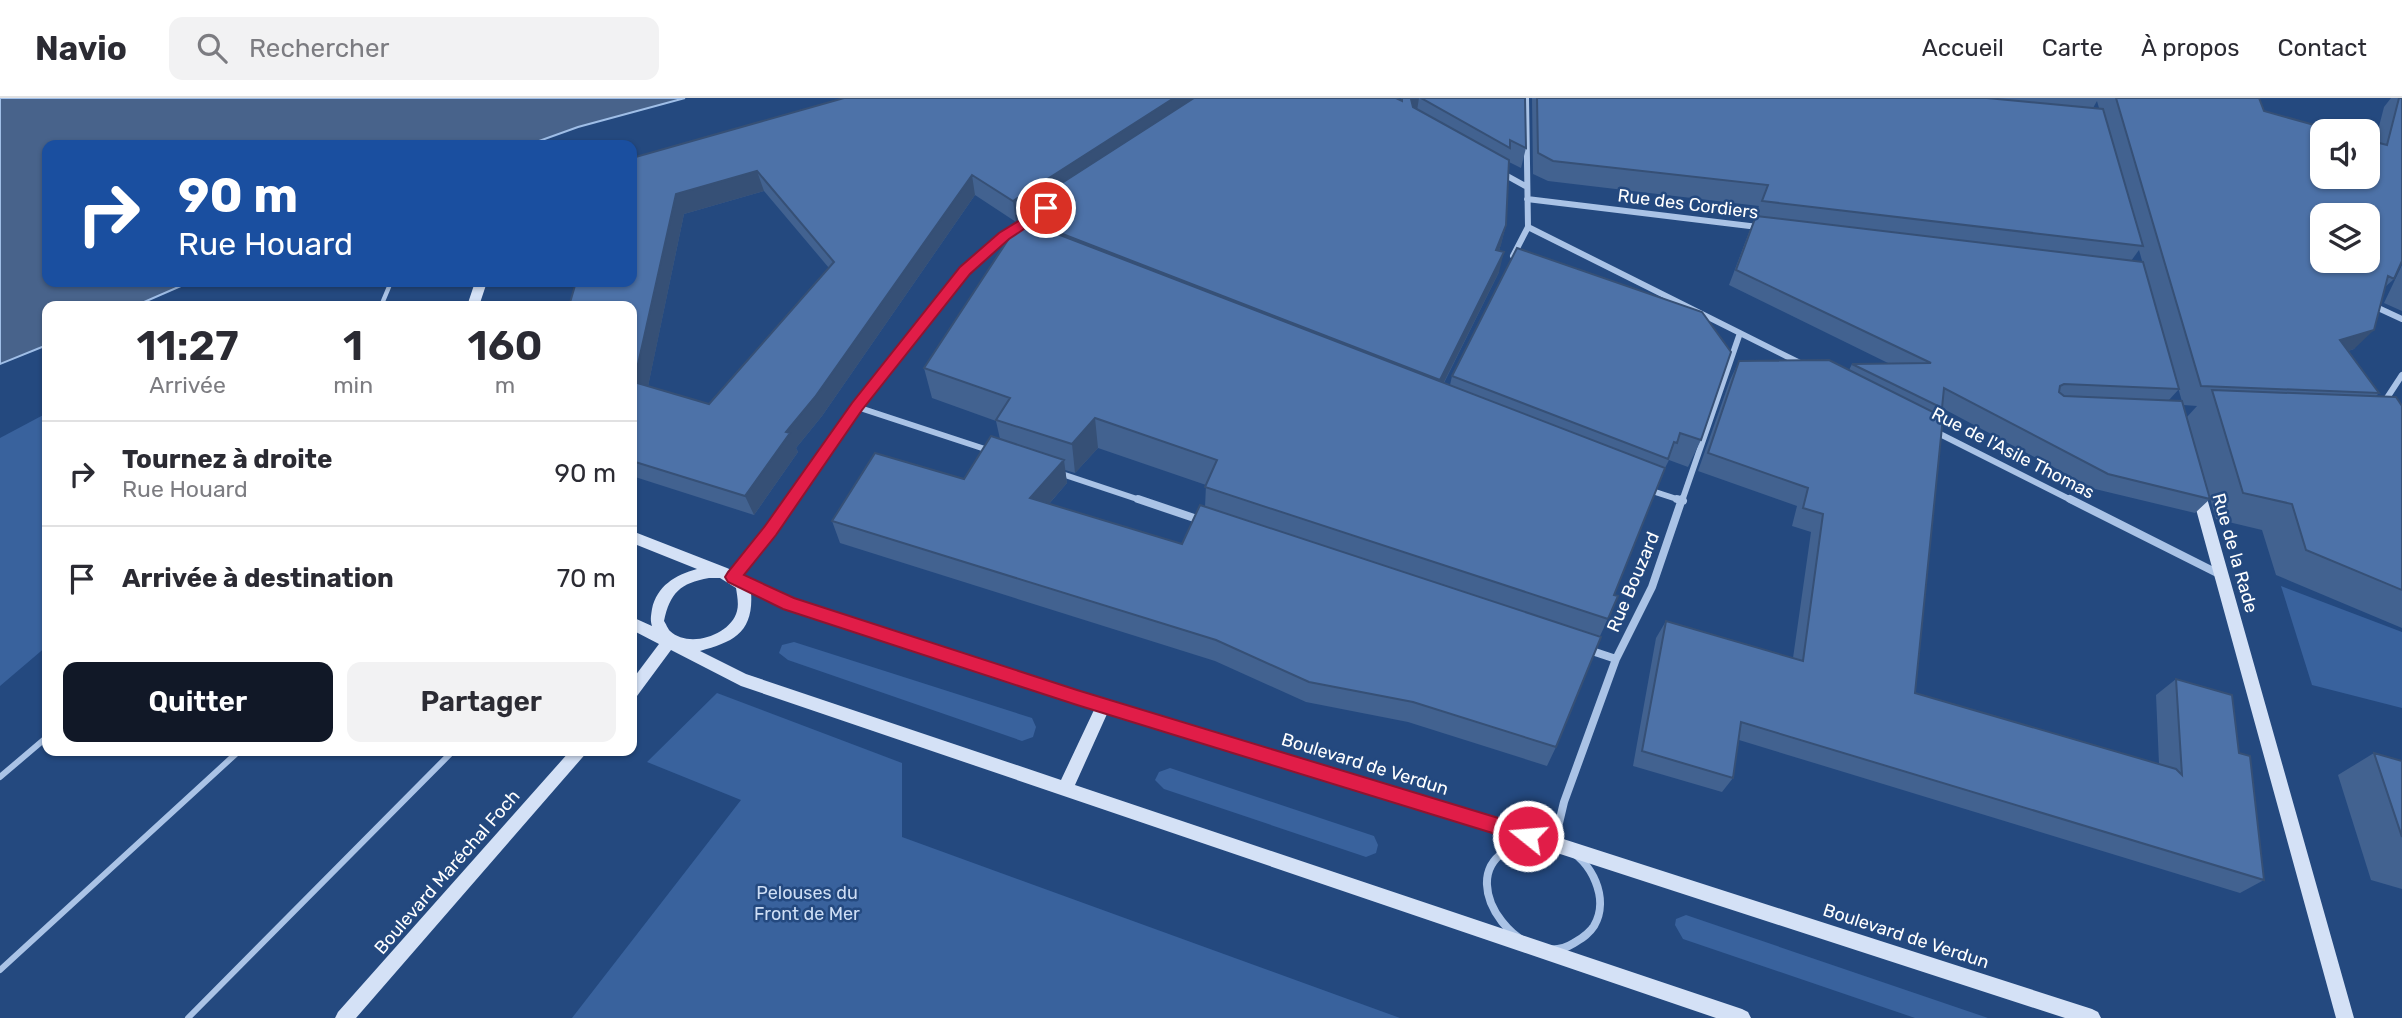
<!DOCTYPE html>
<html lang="fr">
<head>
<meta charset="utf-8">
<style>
	body { margin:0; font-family:Rubik,sans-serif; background:#f2f2f3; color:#2b2b33; height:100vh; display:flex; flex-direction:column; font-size:26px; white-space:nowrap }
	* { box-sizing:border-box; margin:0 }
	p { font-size:23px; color:#7c7c81 }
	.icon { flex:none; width:38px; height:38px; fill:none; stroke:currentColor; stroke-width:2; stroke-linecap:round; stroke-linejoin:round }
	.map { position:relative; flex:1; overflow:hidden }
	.details { position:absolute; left:42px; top:203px; width:595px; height:455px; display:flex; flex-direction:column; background:#fff; border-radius:14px; box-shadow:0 2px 5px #0004 }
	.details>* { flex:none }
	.banner { position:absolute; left:42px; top:42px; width:595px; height:147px; border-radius:14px; box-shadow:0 2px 5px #0004; background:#1a4fa0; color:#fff; overflow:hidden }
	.buttons { position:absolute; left:2310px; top:21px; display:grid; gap:14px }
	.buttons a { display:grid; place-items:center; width:70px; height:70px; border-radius:14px; background:#fff; box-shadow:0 2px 5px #0004; font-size:35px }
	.pin { position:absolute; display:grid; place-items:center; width:60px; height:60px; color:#fff; margin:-30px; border:4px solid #fff; border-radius:50%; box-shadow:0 2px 7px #0007 }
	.me { position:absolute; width:77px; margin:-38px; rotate:287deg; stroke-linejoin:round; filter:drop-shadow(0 0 5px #0008) }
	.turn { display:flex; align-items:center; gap:24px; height:147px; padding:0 21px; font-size:32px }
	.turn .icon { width:91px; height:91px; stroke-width:2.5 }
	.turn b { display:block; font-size:49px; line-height:60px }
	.eta { display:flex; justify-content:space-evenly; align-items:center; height:119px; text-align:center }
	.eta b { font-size:42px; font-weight:600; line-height:49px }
	.primary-button { display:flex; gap:14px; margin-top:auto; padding:14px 21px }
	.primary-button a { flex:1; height:80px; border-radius:14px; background:#111827; color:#fff; font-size:28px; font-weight:600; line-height:80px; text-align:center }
	.primary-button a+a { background:#f2f2f3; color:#2b2b33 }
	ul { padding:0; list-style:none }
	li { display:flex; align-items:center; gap:21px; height:105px; padding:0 21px; border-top:2px solid #e1e1e2 }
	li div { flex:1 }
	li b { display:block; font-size:26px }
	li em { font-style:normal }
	header { display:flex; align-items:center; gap:42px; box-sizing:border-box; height:98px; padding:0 35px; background:#fff; border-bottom:2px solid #e1e1e2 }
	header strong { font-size:33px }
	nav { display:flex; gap:38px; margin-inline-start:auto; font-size:24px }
	.search { width:490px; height:63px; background:#f2f2f3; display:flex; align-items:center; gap:18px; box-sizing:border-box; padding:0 24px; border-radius:14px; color:#7c7c81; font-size:26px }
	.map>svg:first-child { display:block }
	.green { fill:#39629d }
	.water { fill:#48638b; stroke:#9fbee7; stroke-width:2 }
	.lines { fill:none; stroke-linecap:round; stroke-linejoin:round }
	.lane-far1 { stroke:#aac3e6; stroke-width:4.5 }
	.lane { stroke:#aac3e6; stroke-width:6 }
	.street-far1 { stroke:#aac3e6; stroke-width:6 }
	.street { stroke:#aac3e6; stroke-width:8 }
	.secondary { fill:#d4e1f6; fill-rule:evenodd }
	.wall { fill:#426290; fill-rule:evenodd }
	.shaded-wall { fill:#365076 }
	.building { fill:#4d72a8; stroke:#365076; stroke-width:2; fill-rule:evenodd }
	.route { fill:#e11d48; stroke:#92132f; stroke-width:2 }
	.labels { text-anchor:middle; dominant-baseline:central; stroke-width:5; stroke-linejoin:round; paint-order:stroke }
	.street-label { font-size:18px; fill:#fff; stroke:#24497f }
	.park-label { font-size:18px; fill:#cedef5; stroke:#24497f }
</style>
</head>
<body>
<header>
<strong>Navio</strong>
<div class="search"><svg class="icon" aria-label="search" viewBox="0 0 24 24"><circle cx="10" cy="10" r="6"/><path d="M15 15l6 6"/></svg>Rechercher</div>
<nav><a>Accueil</a><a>Carte</a><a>À propos</a><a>Contact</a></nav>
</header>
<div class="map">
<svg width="2402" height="920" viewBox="0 0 2402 920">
	<rect width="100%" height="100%" fill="#24497f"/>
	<path class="green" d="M47 315V548L0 588V340Z
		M2281 488 2402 534V610L2312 587Z
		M794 544 1032 620 1036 629 1033 639 1022 643 788 562 779 555 782 547Z
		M717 595 902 665V739L1400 920H572L741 702 647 664Z
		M1170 670 1374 738 1378 747 1376 755 1366 759 1164 691 1155 682 1159 674Z
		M1686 817 1988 920H1915L1683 841 1675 827 1676 821Z"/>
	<path class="water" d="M0 0H685L578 29 528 47H47V184H190L135 208H47V247L0 266Z"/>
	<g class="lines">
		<path class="lane-far1" d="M381 208 391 184"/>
		<path class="lane" d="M0 679 47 639
			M0 872 239 653
			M188 920 453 653"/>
		<path class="street-far1" d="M1500 74 1527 89
			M1527 101 1758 129
			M1528 129 1802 266
			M1513 158 1528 129 1526 0
			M2378 205 2376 209 2402 221
			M2383 306 2402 277
			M857 309 991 353
			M1934 333 2073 403
			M1059 375 1143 403
			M1646 391 1683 403
			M791 403C830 348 869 293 912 240 945 198 976 156 1022 126
			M1682 403 1740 235"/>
		<path class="street" d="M1138 401 1200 422
			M1677 401 1683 403
			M2070 401 2221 477
			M733 479 792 401
			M1586 551 1616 561
			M1534 743C1545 745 1556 746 1565 750 1592 763 1610 801 1594 828 1589 836 1582 840 1574 845 1525 876 1454 787 1504 754 1512 749 1525 746 1534 743Z
			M1554 746 1564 704 1616 561 1652 489 1682 401"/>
		<path class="secondary" d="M475 184H487L479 208H467Z
			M2198 388 2205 393 2354 920H2336L2191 393Z
			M632 433 727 470 793 501 1103 601 1554 738 2092 911 2098 914 2101 920H2065L1554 754 1107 616 1075 687 1742 911 1748 914 1751 920H1716L741 588 671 552 637 598 632 600V582L659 546 632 532V519L652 528C650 522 651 518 652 511 657 488 675 477 697 471L632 445ZM709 480H720L736 490C737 497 739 506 737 513 731 537 689 551 670 533 669 533 665 524 664 523 670 495 680 485 709 480ZM751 494 789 512 1094 612 1061 682 746 576 700 553C734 544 754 534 751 494Z
			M570 653H588L356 920H335L338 914Z"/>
	</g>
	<path class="wall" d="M1401 0H1525L1526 50 1521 70 1509 64 1506 127 1499 153V174L1444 285 1450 287 1452 278 1517 150 1701 342 1688 369 1669 362 1664 372 1614 497 1608 521 1600 538 1556 649 1547 668 1408 624 1306 604 1215 563 840 445 832 423 964 381 1000 341 996 323 932 300 924 270 1025 123 1024 118 1016 124 975 97 822 318 796 350 798 354 754 417 632 378V60L1401 2ZM764 93 829 170 709 306 648 288 684 116ZM1098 350 1206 387 1205 409 1182 446 1049 406 1067 385 1065 372 1075 375Z
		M1532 0H2259L2264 13 2375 44 2384 9 2391 0H2402L2394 181 2385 189 2354 251 2348 253 2379 295 2375 299 2402 308V530L2276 477 2262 432 2216 421 2187 319 2197 308 2183 307 2139 152 2131 163 2179 291 2169 302 2210 401 2195 415 2095 391 1942 310 1938 316 1915 595 2159 666 2156 597 2176 581 2239 655 2264 782 2240 795 1739 642 1733 680 1722 694 1633 668 1656 540 1666 523 1793 560 1811 434 1792 428 1797 408 1698 373 1730 282 1739 263 1849 272 1852 266H1890L1729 187 1759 108 1548 83 1533 76ZM2097 3 2099 10H2093Z
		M2402 167V213L2384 205Z
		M2374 655 2402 663V791L2371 782 2338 677Z"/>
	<path class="shaded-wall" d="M1174 0H1205L1023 110 1024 118 1016 124 1013 103Z
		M1415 0H1419L1416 19 1411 1Z
		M757 73 764 93 684 116 645 303 634 284 676 96Z
		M972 77 975 97 822 318 796 350 798 354 754 417 745 398 786 334Z
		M1506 127 1501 147 1492 172 1496 152Z
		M1504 154 1499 174 1435 302 1440 282Z
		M2374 232 2354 251 2320 262 2340 242Z
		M1095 320 1098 350 1075 375 1072 346Z
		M1064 362 1067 385 1034 423 1030 400Z"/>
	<path class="building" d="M844 0H1174L1013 103 972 77 815 299 786 334 790 335 745 398 632 363V208H569L576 184H632V60ZM757 73 834 164 709 306 634 284 676 96Z
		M1194 0H1396L1402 3V0H1415L1411 1 1413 9 1509 62 1506 127 1496 152 1504 154 1440 282 1029 123 1033 117 1023 110Z
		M1421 0H1525L1526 50 1510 42V50Z
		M1537 0H1987L2103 11 2143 148 1762 103 1768 87 1553 63 1538 55Z
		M2116 0H2259L2264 13 2336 33H2322V79H2368V42L2387 47 2399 0H2402V163L2394 181 2388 178 2374 232 2340 242 2379 295 2201 288ZM2322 117H2368V163H2322Z
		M1756 118 2143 164 2179 291 2064 286 2060 288 2059 294 2064 298 2182 303 2210 401 2108 376 1944 290 1942 310 1852 266 1931 265 1736 172Z
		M1021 122 1665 370 1614 497 1618 498 1608 521 1205 389 1217 362 1095 320 1072 346 996 322 1010 300 924 270Z
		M1517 150 1702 214 1731 254 1701 342 1680 335 1677 345 1674 344 1668 361 1452 278Z
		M1829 262 1943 319 1915 595 2176 671 2182 677 2176 581 2232 597 2239 655 2250 658 2264 782 1741 624 1733 680 1642 653 1666 523 1803 563 1823 416 1803 410 1808 390 1708 355 1739 263Z
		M2212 292 2396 299 2402 308V492L2306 452 2292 406 2243 395Z
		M991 338 1064 362 1030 400 1182 446 1200 407 1601 539 1556 649 1413 604 1309 584 1216 542 832 423 875 355 964 381Z
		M2374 655 2402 663V739Z"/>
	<path class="route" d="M1046 106 1051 107V113L1009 141 970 176 862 312 776 437 744 477 794 500 1077 592 1528 729 1534 732 1537 738 1534 744 1528 746 1077 607 783 511 728 484 725 479 728 474 765 428 852 305 960 169 999 135Z"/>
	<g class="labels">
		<g class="street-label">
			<text transform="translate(1688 106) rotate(7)">Rue des Cordiers</text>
			<text transform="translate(2013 355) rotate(27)">Rue de l'Asile Thomas</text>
			<text transform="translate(2235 455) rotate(74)">Rue de la Rade</text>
			<text transform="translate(1633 484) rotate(-67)">Rue Bouzard</text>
			<text transform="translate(1365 666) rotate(17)">Boulevard de Verdun</text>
			<text transform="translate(447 774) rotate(-49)">Boulevard Maréchal Foch</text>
			<text transform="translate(1906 838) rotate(18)">Boulevard de Verdun</text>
		</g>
		<g class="park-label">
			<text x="807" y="795">Pelouses du<tspan x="807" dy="21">Front de Mer</tspan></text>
		</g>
	</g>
</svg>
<div class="buttons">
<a><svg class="icon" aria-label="sound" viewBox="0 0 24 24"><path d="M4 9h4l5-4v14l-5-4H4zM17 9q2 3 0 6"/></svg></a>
<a><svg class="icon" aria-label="layers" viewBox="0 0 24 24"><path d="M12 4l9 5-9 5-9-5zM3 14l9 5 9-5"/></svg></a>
</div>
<div class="pin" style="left:1046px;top:110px;background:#d93025"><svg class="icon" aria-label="arrive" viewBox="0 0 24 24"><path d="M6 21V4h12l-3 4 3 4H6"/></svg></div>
<svg class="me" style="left:1528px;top:738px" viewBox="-20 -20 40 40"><circle r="17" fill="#e11d48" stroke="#fff" stroke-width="3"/><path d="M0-11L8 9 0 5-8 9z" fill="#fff"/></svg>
<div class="banner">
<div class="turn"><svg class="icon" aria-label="right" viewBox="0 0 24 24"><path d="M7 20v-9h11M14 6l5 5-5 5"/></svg><div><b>90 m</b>Rue Houard</div></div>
</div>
<section class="details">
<div class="eta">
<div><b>11:27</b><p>Arrivée</p></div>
<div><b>1</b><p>min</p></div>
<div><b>160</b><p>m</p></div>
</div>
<ul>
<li><svg class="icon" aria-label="right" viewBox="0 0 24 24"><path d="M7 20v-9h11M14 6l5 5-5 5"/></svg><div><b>Tournez à droite</b><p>Rue Houard</p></div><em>90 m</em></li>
<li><svg class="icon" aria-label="arrive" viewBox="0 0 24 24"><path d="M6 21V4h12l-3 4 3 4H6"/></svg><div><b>Arrivée à destination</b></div><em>70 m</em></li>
</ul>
<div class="primary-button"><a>Quitter</a><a>Partager</a></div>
</section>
</div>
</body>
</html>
